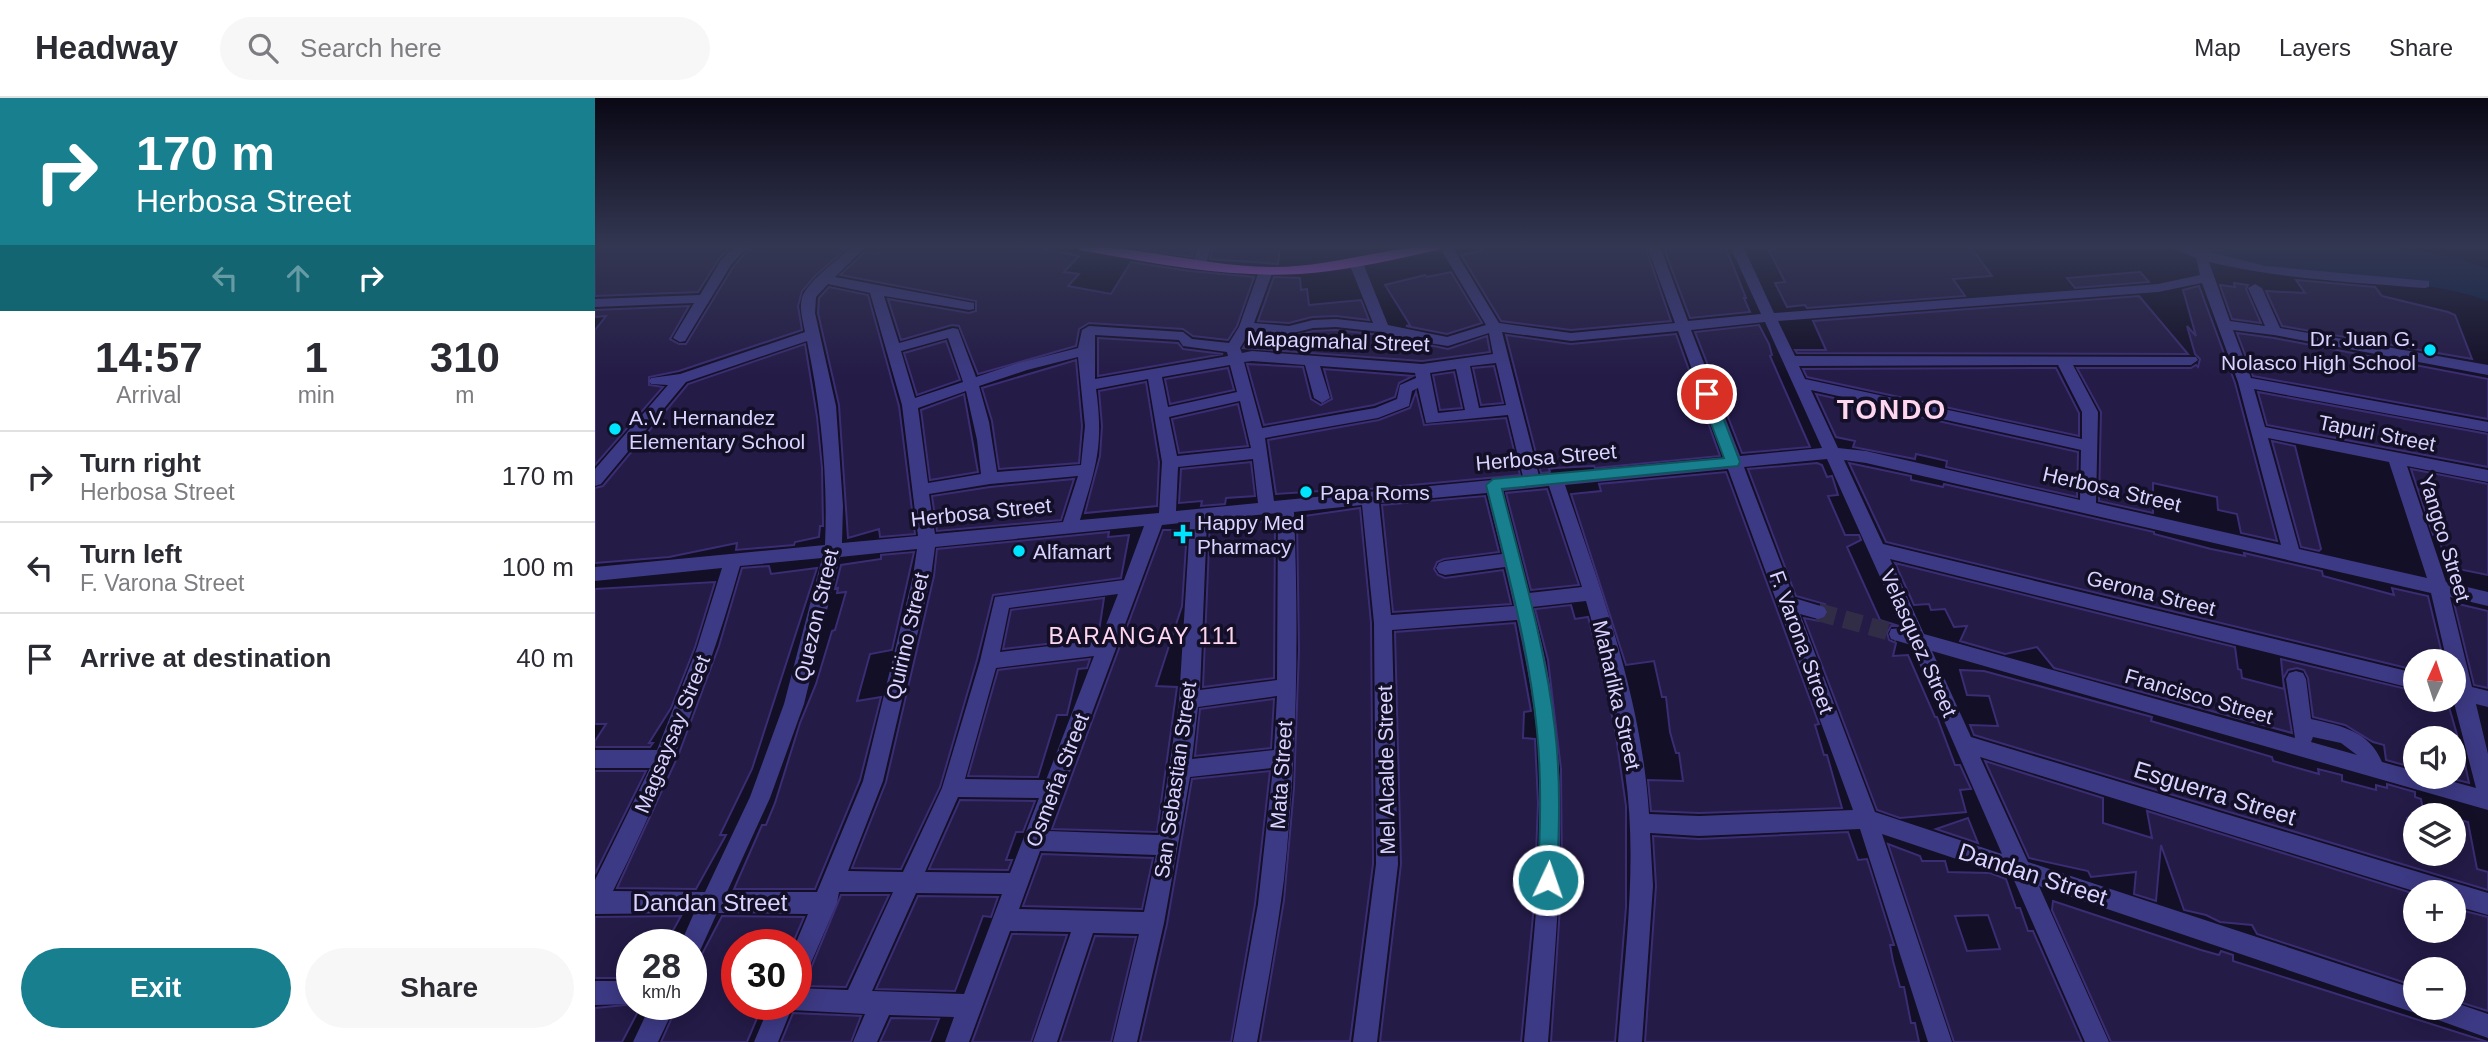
<!DOCTYPE html>
<html lang="en">
<head>
<meta charset="utf-8">
<style>
	body { margin:0; font-family:Helvetica,sans-serif; background:#f7f7f7; color:#2b2b33; height:100vh; display:flex; flex-direction:column; font-size:26px; white-space:nowrap }
	* { box-sizing:border-box; margin:0 }
	p { font-size:23px; color:#7c7c81 }
	.icon { flex:none; width:38px; height:38px; fill:none; stroke:currentColor; stroke-width:2; stroke-linecap:round; stroke-linejoin:round }
	.map { position:relative; flex:1; overflow:hidden }
	.drawer { display:flex; flex-direction:column; background:#fff; width:595px }
	.drawer>* { flex:none }
	.top-card { background:#187f8f; color:#fff; overflow:hidden }
	.needle { width:46px; rotate:3deg }
	.fabs { position:absolute; left:1808px; top:551px; display:grid; gap:14px }
	.fabs a { display:grid; place-items:center; width:63px; height:63px; border-radius:50%; background:#fff; box-shadow:0 4px 18px #0003; font-size:35px }
	.speed { position:absolute; left:21px; top:831px; display:flex; gap:14px; font-size:35px; font-weight:700; text-align:center }
	.speed>* { display:grid; place-content:center; width:91px; height:91px; border-radius:50%; background:#fff; box-shadow:0 4px 18px #0003; line-height:1 }
	.speed small { font-size:18px; font-weight:400 }
	.speed .limit { border:10px solid #d22; background:#fff; color:#111 }
	.pin { position:absolute; display:grid; place-items:center; width:60px; height:60px; color:#fff; margin:-30px; border:4px solid #fff; border-radius:50%; box-shadow:0 2px 7px #0007 }
	.me { position:absolute; width:77px; margin:-38px; rotate:3deg; stroke-linejoin:round; filter:drop-shadow(0 0 5px #0008) }
	.turn { display:flex; align-items:center; gap:24px; height:147px; padding:0 21px; font-size:32px }
	.turn .icon { width:91px; height:91px; stroke-width:2.5 }
	.turn b { display:block; font-size:49px; line-height:60px }
	.lanes { display:flex; align-items:center; height:66px; padding:0 21px; background:#0003; justify-content:center; gap:35px; direction:ltr }
	.lanes .off { opacity:.35 }
	.eta { display:flex; justify-content:space-evenly; align-items:center; height:119px; text-align:center }
	.eta b { font-size:42px; font-weight:700; line-height:49px }
	.cta { display:flex; gap:14px; margin-top:auto; padding:14px 21px }
	.cta a { flex:1; height:80px; border-radius:42px; background:#187f8f; color:#fff; font-size:28px; font-weight:700; line-height:80px; text-align:center }
	.cta a+a { background:#f7f7f7; color:#2b2b33 }
	ul { padding:0; list-style:none }
	li { display:flex; align-items:center; gap:21px; height:91px; padding:0 21px; border-top:2px solid #e1e1e2 }
	li div { flex:1 }
	li b { display:block; font-size:26px }
	li em { font-style:normal }
	header { display:flex; align-items:center; gap:42px; box-sizing:border-box; height:98px; padding:0 35px; background:#fff; border-bottom:2px solid #e1e1e2 }
	header strong { font-size:33px }
	nav { display:flex; gap:38px; margin-inline-start:auto; font-size:24px }
	.search { width:490px; height:63px; background:#f7f7f7; display:flex; align-items:center; gap:18px; box-sizing:border-box; padding:0 24px; border-radius:38px; color:#7c7c81; font-size:26px }
	main { display:flex; flex:1; min-height:0 }
	.map>svg:first-child { display:block }
	.water { fill:#0c2248 }
	.building { fill:#241b47; stroke:#3b2d73; stroke-width:2; fill-rule:evenodd }
	.lines { fill:none; stroke-linecap:round; stroke-linejoin:round }
	.minor-tunnel { stroke:#312d47; stroke-width:18; stroke-dasharray:18 9; stroke-linecap:butt }
	.minor { fill:#3d3a85; fill-rule:evenodd }
	.major { fill:#c25bff; fill-rule:evenodd }
	.route { fill:#187f8f; stroke:#10535d; stroke-width:2 }
	.poi-dot { fill:#00e5ff; stroke:#130f26; stroke-width:2.5 }
	.labels { text-anchor:middle; dominant-baseline:central; stroke-width:7; stroke-linejoin:round; paint-order:stroke }
	.poi-label { font-size:21px; fill:#d9d4ff; stroke:#130f26; text-anchor:start }
	.street-label { font-size:21px; fill:#d9d4ff; stroke:#130f26 }
	.neighbourhood-label { font-size:23px; letter-spacing:2px; fill:#ffd6f0; stroke:#130f26 }
	.near-street-label { font-size:24px; fill:#d9d4ff; stroke:#130f26 }
	.district-label { font-size:28px; font-weight:bold; letter-spacing:2px; fill:#ffd6f0; stroke:#130f26 }
</style>
</head>
<body>
<header>
<strong>Headway</strong>
<div class="search"><svg class="icon" aria-label="search" viewBox="0 0 24 24"><circle cx="10" cy="10" r="6"/><path d="M15 15l6 6"/></svg>Search here</div>
<nav><a>Map</a><a>Layers</a><a>Share</a></nav>
</header>
<main>
<section class="drawer">
<div class="top-card">
<div class="turn"><svg class="icon" aria-label="right" viewBox="0 0 24 24"><path d="M7 20v-9h11M14 6l5 5-5 5"/></svg><div><b>170 m</b>Herbosa Street</div></div>
<div class="lanes"><svg class="icon off" aria-label="left" viewBox="0 0 24 24"><path d="M17 20v-9H6M10 6l-5 5 5 5"/></svg><svg class="icon off" aria-label="ahead" viewBox="0 0 24 24"><path d="M12 20V5M6 11l6-6 6 6"/></svg><svg class="icon" aria-label="right" viewBox="0 0 24 24"><path d="M7 20v-9h11M14 6l5 5-5 5"/></svg></div>
</div>
<div class="eta">
<div><b>14:57</b><p>Arrival</p></div>
<div><b>1</b><p>min</p></div>
<div><b>310</b><p>m</p></div>
</div>
<ul>
<li><svg class="icon" aria-label="right" viewBox="0 0 24 24"><path d="M7 20v-9h11M14 6l5 5-5 5"/></svg><div><b>Turn right</b><p>Herbosa Street</p></div><em>170 m</em></li>
<li><svg class="icon" aria-label="left" viewBox="0 0 24 24"><path d="M17 20v-9H6M10 6l-5 5 5 5"/></svg><div><b>Turn left</b><p>F. Varona Street</p></div><em>100 m</em></li>
<li><svg class="icon" aria-label="arrive" viewBox="0 0 24 24"><path d="M6 21V4h12l-3 4 3 4H6"/></svg><div><b>Arrive at destination</b></div><em>40 m</em></li>
</ul>
<div class="cta"><a>Exit</a><a>Share</a></div>
</section>
<div class="map">
<svg width="1893" height="944" viewBox="0 0 1893 944">
	<rect width="100%" height="100%" fill="#130f26"/>
	<path class="water" d="M1595 148H1794L1861 160 1893 171V203C1827 179 1756 185 1687 175 1656 171 1623 160 1595 148Z"/>
	<path class="building" d="M0 148H136L124 161 103 194 0 198Z
		M156 148H232L251 151 220 178 207 193 203 208 207 232 84 273 54 279V287L68 289 0 367V232L11 218 0 219V212L94 208 75 241 84 246H91L138 169Z
		M291 148H453L450 151 484 158 469 174 484 176 473 188 516 196 536 164 594 173 659 179 642 228 633 242 598 238 588 231 494 225 484 231 481 248 383 276 364 228 357 227 306 242 293 201 374 215 381 213V203L245 177 270 154 281 155Z
		M545 148H600L597 159 544 151Z
		M618 148H685L683 166 615 161Z
		M884 148H1050L1076 223 976 232 906 223 866 157 887 153Z
		M1068 148H1130L1151 200H1149L1155 214 1095 220Z
		M1172 148H1375L1397 178 1358 181 1370 198 1212 210 1210 207 1192 209 1180 185 1190 184Z
		M856 174 887 225 852 236 811 228 815 227 790 187 830 177 832 179Z
		M1545 174 1554 184 1480 190 1472 180Z
		M679 179 705 180 706 192 712 191 714 207 766 202 774 222 741 218 717 219 694 225 663 223Z
		M1701 182 1780 189 1787 198 1853 214 1860 217 1877 261 1687 228 1671 193 1710 195Z
		M1639 185 1653 187 1651 191 1666 225 1637 221 1625 187 1640 189Z
		M1604 188 1640 285 1682 443 1646 435 1642 416 1623 412 1622 399 1608 396 1558 385V415L1504 403 1506 314 1482 270H1596L1601 267 1603 269 1605 261 1600 256 1592 228 1601 238 1588 192Z
		M234 189 273 197 304 308 320 436 285 439 284 431 253 440 244 307 223 215 224 200Z
		M1544 198 1593 256 1202 255 1200 252H1231L1218 223Z
		M1164 227 1174 246 1177 257 1175 258 1215 349 1147 355 1100 234Z
		M741 232 785 237 853 251 892 238 895 254 827 263 648 250 656 237 694 239 718 233Z
		M1642 235 1679 240 1893 281V321L1658 278Z
		M1081 236 1125 358 1000 370 999 368 960 370 954 371 955 374 946 375 911 237 976 246Z
		M503 240 583 245 588 251 628 256 503 278Z
		M351 243 365 282 322 297 309 255Z
		M210 246 222 319 227 370 228 428H225L224 439 200 444 199 447 141 452 142 445 74 459 0 465V390L8 388 93 286Z
		M481 262 487 328 484 365 404 371 397 323 387 290Z
		M652 266 708 269 716 301 726 307 737 301 729 271 818 278 804 285 800 299 779 307 669 327Z
		M899 268 908 305 886 307 878 270Z
		M633 270 639 292 575 306 570 281Z
		M1461 270 1484 315V338L1212 279 1208 271Z
		M859 274 867 310 845 312 838 277Z
		M551 284 564 364 562 408 490 415 505 358 507 328 504 293Z
		M821 294 829 327 911 320 925 377 741 394V392L681 396 673 342 784 322 815 310Z
		M1663 294 1893 336V369L1672 327Z
		M369 296 383 374 335 382 326 312Z
		M1221 296 1483 354 1482 399 1351 369 1352 363 1321 356 1320 361 1258 349 1260 343 1241 339Z
		M643 306 653 348 584 355 577 321Z
		M1677 343 1700 348 1726 451 1724 453 1706 449Z
		M656 364 660 398 631 400 630 406 606 408 607 403 584 405 586 371Z
		M1222 365 1227 367 1232 379 1237 378 1238 381 1243 397 1233 398 1250 437H1264L1266 442 1252 449 1285 522 1304 528H1296L1292 535 1294 542 1301 545 1298 558 1313 557 1340 619H1342L1360 667H1365L1376 691 1365 692 1371 714 1305 720 1282 712 1209 520 1224 523 1231 520 1234 513 1230 506 1201 498 1153 371Z
		M1254 365 1316 378V382L1348 389 1349 386 1559 434V436L1616 451 1650 458 1649 455 1727 473 1728 478 1799 497 1797 490 1833 498 1849 564H1820V572L1291 444Z
		M1816 371 1893 386V477L1853 469 1843 438 1838 437Z
		M1131 374 1224 626 1220 627 1229 657H1232L1247 710 1104 715 1056 713 1053 682 1088 683 1084 655H1081L1075 634 1071 599H1067L1059 563 1031 567 976 396 1006 393 1004 386Z
		M479 381 466 422 342 433 337 398 395 389Z
		M952 391 984 487 936 492 911 395Z
		M890 398 904 454 849 461 842 464 839 471 843 477 850 480 908 472 916 506 798 514 787 407Z
		M765 410 776 525 778 766 755 943 665 944 689 802 699 690 704 552 702 419Z
		M680 422 679 580 608 589 615 424 629 423V428Z
		M568 432H592L587 508 561 588 582 589 562 734 457 731Z
		M514 434 513 439 534 437 526 480 398 497 382 562 345 689 306 771 257 770 291 684 339 478 342 451Z
		M319 454 297 552 275 556 262 603 286 599 265 682 220 791H139L167 727H171L180 705 205 625 221 586 237 533 240 532 251 494 242 495 243 490 240 491 246 467 286 461V457Z
		M1300 465 1640 549 1643 571 1646 572 1647 580 1689 591 1686 561 1820 593V602H1852L1863 640H1820V670L1791 662 1789 647 1778 644 1750 627 1718 619 1713 580 1709 572 1702 570 1693 572 1688 581 1697 635 1459 570 1442 549 1410 556 1365 543 1372 528 1359 529 1350 511 1336 512 1334 506 1319 507Z
		M174 468 176 476 222 470 157 671 125 737H131L101 791 22 790 83 658 124 548 147 470Z
		M120 484 100 549 76 610 54 645H58L55 649H0V643L11 626H0V491Z
		M509 500 503 540 408 551 416 512Z
		M1859 505 1893 513V590L1879 587Z
		M976 507 980 521 993 519 1000 546 1020 631 1031 708V809L1020 944H956L967 780 966 671 953 562 940 511Z
		M920 525 936 613 929 614 928 640 940 641 943 705 939 807 926 944H785L806 766 800 534Z
		M495 561 492 570 483 571 472 617H462L443 679 373 678 403 572Z
		M1365 572 1389 573 1557 619 1556 623 1677 659 1678 663 1724 676 1723 671 1747 677V683L1781 692V687L1792 690V686L1820 694V699L1826 701 1829 718 1812 720 1818 756H1858V720L1873 724 1882 771 1893 774V792L1379 637 1375 627 1403 628 1394 598 1372 597Z
		M679 601 676 650 600 658 605 611Z
		M1865 642 1874 685 1858 681V643Z
		M1390 663 1508 700V725L1557 740 1552 713 1820 796V833H1858V810L1893 819V913L1858 902V872H1820V888L1662 836 1657 827 1625 824 1611 817 1589 812 1566 747 1561 803 1539 796 1541 774 1496 779 1493 773 1434 760Z
		M0 673H51L0 776Z
		M675 673 660 806 636 944H545L572 826 597 681Z
		M365 702 440 703 428 734H421L411 762H417L413 772 334 771Z
		M1373 720 1383 745 1341 731Z
		M1253 734 1263 762 1272 761 1299 847H1295L1298 863 1305 889H1309L1316 925H1320L1324 944H1050L1061 788 1058 738 1104 741Z
		M1293 746 1325 758 1327 763H1350L1353 774 1395 775 1411 781 1421 810H1425L1433 833H1438L1487 944H1359ZM1393 817 1405 851 1372 853 1360 818Z
		M447 756 558 760 547 811 428 808Z
		M246 797H294L251 889 207 888 208 886H205L211 882Z
		M323 798 403 799 396 819 388 818 360 893 281 891Z
		M1458 803 1606 852 1624 857 1626 853 1638 857V863L1893 944H1516L1457 812Z
		M86 818 70 847H37V880H0V819Z
		M127 818 209 819 197 847H142V906H168L152 944H66L83 906H96V877Z
		M417 836 472 837 436 944H377Z
		M500 838 541 839 516 944H465Z
		M40 906H47L27 944H0V910Z
		M198 915 266 918 256 944H186Z
		M296 920 344 921 335 944H285Z"/>
	<g class="lines">
		<path class="minor-tunnel" d="M1223 514 1303 536"/>
		<path class="minor" d="M140 148H153L136 167 90 243 85 244 78 240 99 205 0 209V201L105 197 126 162Z
			M258 148H272L240 179 379 205V211L374 212 289 198 304 245 358 230 363 231 381 279 423 265 483 250 487 232 494 228 588 234 597 241 634 245 644 229 664 173 671 169 678 173 659 225 694 228 718 222 741 221 778 225 754 165 761 161 768 165 793 227 852 239 891 227 844 148H857L904 225 976 235 1080 225 1052 148H1065L1093 223 1166 216 1135 148H1148L1179 215 1563 186 1605 177 1601 160 1573 148H1592L1670 168 1834 183V189L1829 190C1757 184 1685 181 1614 164L1635 223 1670 228 1653 190 1660 186 1667 190 1685 230 1893 267V277L1679 237 1638 232 1656 280 1893 324V334L1659 291 1670 329 1893 372V384L1812 368 1851 484 1893 494V508L1855 499 1877 589 1893 593V609L1881 606 1893 656V712L1337 553 1376 639 1893 795V817L1858 807V794H1822L1385 659 1433 764 1820 891V910H1858V904L1893 916V940L1832 918 1829 911 1820 915 1444 788 1514 944H1490L1418 780 1287 736 1357 944H1333L1265 731 1104 738 1055 735 1058 788 1047 944H1023C1030 855 1043 763 1030 674 1022 615 1007 559 991 503L937 509C980 651 964 799 953 944H929C937 853 949 762 945 671 942 620 933 571 922 522L797 532 803 766 782 944H758L781 766 779 525 767 407 699 414C704 537 702 659 689 781 682 836 672 890 662 944H638L663 806 678 670 595 679 569 825 542 944H518L544 836 498 835 462 944H438L476 834 415 833 374 944H350L359 919 294 917 282 944H258L270 916 196 912 183 944H159L175 906H201V890L253 892 298 794H244L242 805 209 881 201 884 200 847 213 816 122 815 104 855 96 858V847H85L99 815 0 816V782L55 670H0V652H62L102 550 127 470 0 483V469L230 447C233 378 226 310 212 243L91 284 6 386 0 388V371L73 287 56 286 54 283 56 280 85 276 210 234C208 223 204 211 207 200 211 184 245 160 258 148ZM1607 185 1643 284 1686 447 1501 405 1503 314 1478 267H1596L1603 262 1601 259 1200 258 1183 223 1563 194ZM233 186 275 195 307 307 323 438 247 445 248 408 241 308 220 215 221 199ZM1170 224 1227 350 1145 358 1096 232ZM741 229 786 234 814 242 853 248 894 235 898 256 827 266 657 253 647 255 645 250 655 234 694 236 718 230ZM1083 233 1129 360 944 378 907 234 976 243ZM500 237 584 242 588 248 632 254 633 258 500 281ZM353 240 368 284 320 300 306 253ZM483 259 490 328 486 367 402 374 394 324 384 288 432 272ZM657 263 710 267 719 300 727 305 735 300 725 268 820 275 821 280 805 287 802 301 780 310 667 330 649 264ZM901 265 911 307 884 310 875 268ZM635 267 642 294 573 309 567 279ZM1463 267 1487 314V341L1210 281 1204 268ZM861 271 870 312 843 315 835 275ZM553 281 567 364 564 415 485 422C501 368 509 348 501 291ZM823 290 831 325 913 317 928 379 679 403 670 340 783 320 814 308 817 293ZM1216 292 1486 352 1485 402 1271 353 1243 350ZM371 293 382 342 386 376 333 385 323 310ZM645 303 656 350 582 358 574 319ZM1673 340 1794 364 1832 480 1704 451ZM658 361 663 405 581 413 583 369ZM1232 361 1308 530 1296 531 1294 536 1296 541 1316 547 1407 756 1280 714 1205 516 1223 521 1229 519 1232 514 1229 509 1199 500 1149 369ZM1249 362 1271 365 1836 495 1852 564H1858V601L1881 690 1841 679H1820V673L1787 664C1774 633 1747 628 1716 621L1711 581 1708 575 1701 573 1694 575 1691 581 1700 640 1329 536 1295 461 1820 591V575L1288 446ZM1133 371 1258 712 1104 718 1054 716C1047 602 1007 494 970 387ZM483 378 468 424 340 436 334 396 395 386ZM954 388 987 489 934 495 908 393ZM892 395 907 456 850 463 844 465 841 470 844 475 850 477 910 469 919 508 796 517 784 405ZM683 415 682 582 605 592 612 422ZM595 424 584 603 564 737 453 733 567 427ZM549 428 529 482 400 499 385 563 347 690 308 774 253 773 288 683 336 478 340 449ZM322 451 318 478 268 683 222 794H132L175 700 209 606 245 459ZM227 460 189 606 155 699 110 794 18 793C70 689 113 581 145 468ZM523 496 505 542 405 554 414 510ZM499 558 451 682 370 681 401 570ZM682 598 679 652 597 661 603 609ZM1718 639 1746 645 1762 657 1716 644ZM363 699 444 700 415 775 330 774ZM445 753 561 757 549 814 424 811ZM321 795 407 796 369 896 277 893Z
			M603 148H616L611 167 604 171 597 167Z
			M0 883H37L38 906 0 907Z
			M56 906H81L63 944H38Z"/>
		<path class="major" d="M479 148C544 148 609 168 675 169 734 170 791 148 849 148L843 152C797 162 751 173 705 176 631 180 557 165 485 152Z"/>
	</g>
	<linearGradient id="sky" x2="0" y2="1"><stop stop-color="#0a0815"/><stop offset="0.53" stop-color="#333752"/><stop offset="1" stop-color="#333752" stop-opacity="0"/></linearGradient>
	<rect width="1893" height="280" fill="url(#sky)"/>
	<path class="route" d="M1112 292 1119 296 1145 364 1143 368 907 391C927 470 951 551 960 632 966 682 964 732 962 782L960 789 953 792 945 789 943 782C945 732 947 683 942 633 934 550 911 467 891 387L898 381 1129 360 1105 296Z"/>
	<g class="poi-dot">
		<circle cx="1835" cy="252" r="7"/>
		<circle cx="20" cy="331" r="7"/>
		<circle cx="711" cy="394" r="7"/>
		<path d="M584.5 425.5h7v7h7v7h-7v7h-7v-7h-7v-7h7z"/>
		<circle cx="424" cy="453" r="7"/>
	</g>
	<g class="labels">
		<g class="poi-label">
			<text x="1821" y="240" text-anchor="end">Dr. Juan G.<tspan x="1821" dy="24">Nolasco High School</tspan></text>
			<text x="34" y="319">A.V. Hernandez<tspan x="34" dy="24">Elementary School</tspan></text>
			<text x="725" y="394">Papa Roms</text>
			<text x="602" y="424">Happy Med<tspan x="602" dy="24">Pharmacy</tspan></text>
			<text x="438" y="453">Alfamart</text>
		</g>
		<g class="street-label">
			<text transform="translate(743 243) rotate(2)">Mapagmahal Street</text>
			<text transform="translate(1782 335) rotate(11)">Tapuri Street</text>
			<text transform="translate(951 359) rotate(-5)">Herbosa Street</text>
			<text transform="translate(1517 391) rotate(13)">Herbosa Street</text>
			<text transform="translate(386 414) rotate(-6)">Herbosa Street</text>
			<text transform="translate(1850 440) rotate(73)">Yangco Street</text>
			<text transform="translate(1556 495) rotate(14)">Gerona Street</text>
			<text transform="translate(221 517) rotate(-77)">Quezon Street</text>
			<text transform="translate(312 538) rotate(-77)">Quirino Street</text>
			<text transform="translate(1207 544) rotate(70)">F. Varona Street</text>
			<text transform="translate(1324 545) rotate(66)">Velasquez Street</text>
			<text transform="translate(1022 597) rotate(77)">Maharlika Street</text>
			<text transform="translate(1604 598) rotate(16)">Francisco Street</text>
			<text transform="translate(77 636) rotate(-68)">Magsaysay Street</text>
			<text transform="translate(791 672) rotate(-91)">Mel Alcalde Street</text>
			<text transform="translate(686 677) rotate(-86)">Mata Street</text>
			<text transform="translate(462 682) rotate(-69)">Osmeña Street</text>
			<text transform="translate(580 682) rotate(-82)">San Sebastian Street</text>
		</g>
		<g class="neighbourhood-label">
			<text x="549" y="538">BARANGAY 111</text>
		</g>
		<g class="near-street-label">
			<text transform="translate(1620 695) rotate(17)">Esguerra Street</text>
			<text transform="translate(1438 776) rotate(18)">Dandan Street</text>
			<text x="115" y="804">Dandan Street</text>
		</g>
		<g class="district-label">
			<text x="1297" y="311">TONDO</text>
		</g>
	</g>
</svg>
<div class="fabs">
<a><svg class="needle" viewBox="-14 -14 28 28"><path d="M0-13l5 13h-10z" fill="#e53935"/><path d="M0 13l5-13h-10z" fill="#7c7c81"/></svg></a>
<a><svg class="icon" aria-label="sound" viewBox="0 0 24 24"><path d="M4 9h4l5-4v14l-5-4H4zM17 9q2 3 0 6"/></svg></a>
<a><svg class="icon" aria-label="layers" viewBox="0 0 24 24"><path d="M12 4l9 5-9 5-9-5zM3 14l9 5 9-5"/></svg></a>
<a>+</a>
<a>−</a>
</div>
<div class="speed"><div>28<small>km/h</small></div><div class="limit">30</div></div>
<div class="pin" style="left:1112px;top:296px;background:#d93025"><svg class="icon" aria-label="arrive" viewBox="0 0 24 24"><path d="M6 21V4h12l-3 4 3 4H6"/></svg></div>
<svg class="me" style="left:953px;top:782px" viewBox="-20 -20 40 40"><circle r="17" fill="#187f8f" stroke="#fff" stroke-width="3"/><path d="M0-11L8 9 0 5-8 9z" fill="#fff"/></svg>
</div>
</main>
</body>
</html>
